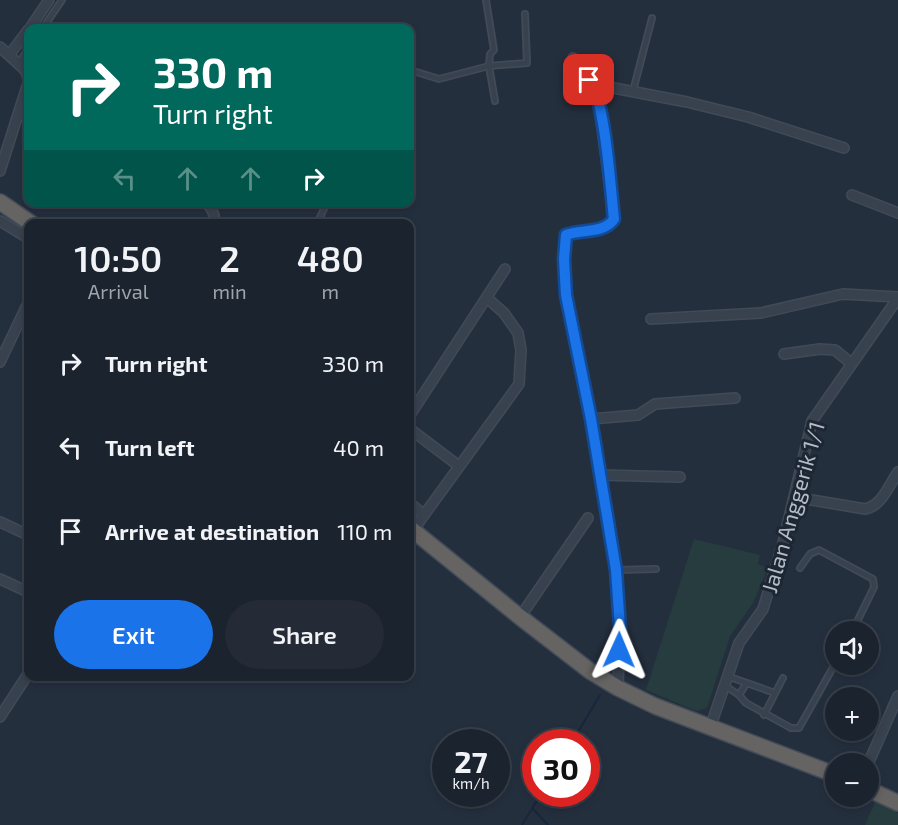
<!DOCTYPE html>
<html lang="en">
<head>
<meta charset="utf-8">
<style>
	body { margin:0; font-family:"Exo 2",sans-serif; background:#242b36; color:#f1f3f6; height:100vh; display:flex; flex-direction:column; font-size:22px; white-space:nowrap }
	* { box-sizing:border-box; margin:0 }
	p { font-size:20px; color:#a0a4aa }
	.icon { flex:none; width:33px; height:33px; fill:none; stroke:currentColor; stroke-width:2; stroke-linecap:round; stroke-linejoin:round }
	.map { position:relative; flex:1; overflow:hidden }
	.sheet { position:absolute; left:24px; top:219px; width:390px; height:462px; display:flex; flex-direction:column; background:#1b232e; border-radius:12px; box-shadow:0 3px 9px #0003,0 0 0 2px #39404a }
	.sheet>* { flex:none }
	.hud { position:absolute; left:24px; top:24px; width:390px; height:183px; border-radius:12px; box-shadow:0 3px 9px #0003,0 0 0 2px #39404a; background:#00695c; color:#fff; overflow:hidden }
	.controls { position:absolute; left:825px; top:621px; display:grid; gap:12px }
	.controls a { display:grid; place-items:center; width:54px; height:54px; border-radius:50%; background:#1b232e; box-shadow:0 3px 9px #0003,0 0 0 2px #39404a; font-size:30px }
	.speed { position:absolute; left:432px; top:729px; display:flex; gap:12px; font-size:30px; font-weight:700; text-align:center }
	.speed>* { display:grid; place-content:center; width:78px; height:78px; border-radius:50%; background:#1b232e; box-shadow:0 3px 9px #0003,0 0 0 2px #39404a; line-height:1 }
	.speed small { font-size:15px; font-weight:400 }
	.speed .limit { border:9px solid #d22; background:#fff; color:#111 }
	.pin { position:absolute; display:grid; place-items:center; width:51px; height:51px; color:#fff; margin:-26px; border-radius:12px; box-shadow:0 3px 9px #0006 }
	.me { position:absolute; width:66px; margin:-33px; rotate:1deg; stroke-linejoin:round; filter:drop-shadow(0 0 4px #0008) }
	.turn { display:flex; align-items:center; gap:21px; height:126px; padding:0 30px; font-size:27px }
	.turn .icon { width:78px; height:78px; stroke-width:2.5 }
	.turn b { display:block; font-size:42px; line-height:51px }
	.lanes { display:flex; align-items:center; height:57px; padding:0 30px; background:#0003; justify-content:center; gap:30px; direction:ltr }
	.lanes .off { opacity:.35 }
	.eta { display:flex; justify-content:space-evenly; align-items:center; height:102px; text-align:center }
	.eta b { font-size:36px; font-weight:600; line-height:42px }
	.button { display:flex; gap:12px; margin-top:auto; padding:12px 30px }
	.button a { flex:1; height:69px; border-radius:36px; background:#1a73e8; color:#fff; font-size:24px; font-weight:600; line-height:69px; text-align:center }
	.button a+a { background:#242b36; color:#f1f3f6 }
	ul { padding:0; list-style:none }
	li { display:flex; align-items:center; gap:18px; height:84px; padding:0 30px }
	li div { flex:1 }
	li b { display:block; font-size:22px }
	li em { font-style:normal }
	.map>svg:first-child { display:block }
	.green { fill:#263c3f }
	.lines { fill:none; stroke-linecap:round; stroke-linejoin:round }
	.stream { stroke:#17263c; stroke-width:2 }
	.service-casing { stroke:#414a57; stroke-width:8 }
	.minor-casing { stroke:#414a57; stroke-width:12 }
	.trunk-casing { stroke:#434c59; stroke-width:18 }
	.service { stroke:#38414e; stroke-width:4.5 }
	.minor { stroke:#38414e; stroke-width:9 }
	.trunk { stroke:#656462; stroke-width:15 }
	.route-casing { stroke:#114b97; stroke-width:15 }
	.route { stroke:#1a73e8; stroke-width:10 }
	.labels { text-anchor:middle; dominant-baseline:central; stroke-width:6; stroke-linejoin:round; paint-order:stroke }
	.street-label { font-size:22px; fill:#b4bcc9; stroke:#1d2633 }
</style>
</head>
<body>
<div class="map">
<svg width="898" height="825" viewBox="0 0 898 825">
	<rect width="100%" height="100%" fill="#242f3e"/>
	<path class="green" d="M694 539 760 555 758 564 768 568 753 603 730 636 707 708 696 711 646 690Z
		M876 800 898 813V825H865Z"/>
	<g class="lines">
		<path class="stream" d="M572 742 600 695
			M533 809 548 825
			M522 825 541 794"/>
		<g class="service-casing">
			<path id="service" d="M486 0 494 50 490 54 489 66 527 63 525 14
				M43 28 62 0
				M19 63 28 49
				M410 70 439 79 489 66 495 101
				M633 91 652 18
				M317 224 327 202
				M800 568 810 554 819 550 873 579 874 587 852 632
				M616 570 656 569
				M727 676 775 693
				M746 684 739 695 746 703 791 728H799L836 662
				M724 685 739 695
				M764 715 783 678"/>
		</g>
		<g class="minor-casing">
			<path id="minor" d="M30 28 49 0
				M0 47 25 70 28 78
				M10 54 28 30
				M573 58 576 65 593 84 599 105 614 219C604 235 580 229 566 235L564 259 566 295 591 419 616 570 620 628 618 688
				M593 84 687 102 748 117 844 148
				M0 171 28 83
				M852 195 898 213
				M206 202C212 209 215 214 215 224
				M0 221 28 238
				M651 319 761 313 843 294 898 297
				M784 354 820 349 835 350 852 364
				M0 362 28 303
				M410 415 505 269
				M591 419 638 415 655 404 735 398
				M410 429 459 466
				M599 475 680 477
				M794 497 865 509C882 506 889 485 898 472
				M410 503 423 514
				M0 522 28 535
				M411 533 519 384 521 350 518 333 504 313 487 298
				M0 579 28 592
				M520 617 588 518
				M0 717 28 674
				M710 728 739 643 763 609 783 543 812 421 898 298
				M868 764 898 696"/>
		</g>
		<g class="trunk-casing">
			<path id="trunk" d="M0 202 32 224
				M410 528 520 617 590 671 618 688 655 706 836 775
				M868 789 898 803"/>
		</g>
		<use href="#service" class="service"/>
		<use href="#minor" class="minor"/>
		<use href="#trunk" class="trunk"/>
	</g>
	<g class="lines">
		<g class="route-casing">
			<path id="route" d="M589 80C605 96 611 194 614 219 604 234 581 229 566 235L564 259 566 295 591 419 616 570 620 628 619 650"/>
		</g>
		<use href="#route" class="route"/>
	</g>
	<g class="labels">
		<g class="street-label">
			<text transform="translate(792 507) rotate(-74)">Jalan Anggerik 1/1</text>
		</g>
	</g>
</svg>
<div class="controls">
<a><svg class="icon" aria-label="sound" viewBox="0 0 24 24"><path d="M4 9h4l5-4v14l-5-4H4zM17 9q2 3 0 6"/></svg></a>
<a>+</a>
<a>−</a>
</div>
<div class="speed"><div>27<small>km/h</small></div><div class="limit">30</div></div>
<div class="pin" style="left:589px;top:80px;background:#d93025"><svg class="icon" aria-label="arrive" viewBox="0 0 24 24"><path d="M6 21V4h12l-3 4 3 4H6"/></svg></div>
<svg class="me" style="left:619px;top:650px" viewBox="-20 -20 40 40"><path d="M0-17L14 15 0 8-14 15z" fill="#1a73e8" stroke="#fff" stroke-width="4"/></svg>
<div class="hud">
<div class="turn"><svg class="icon" aria-label="right" viewBox="0 0 24 24"><path d="M7 20v-9h11M14 6l5 5-5 5"/></svg><div><b>330 m</b>Turn right</div></div>
<div class="lanes"><svg class="icon off" aria-label="left" viewBox="0 0 24 24"><path d="M17 20v-9H6M10 6l-5 5 5 5"/></svg><svg class="icon off" aria-label="ahead" viewBox="0 0 24 24"><path d="M12 20V5M6 11l6-6 6 6"/></svg><svg class="icon off" aria-label="ahead" viewBox="0 0 24 24"><path d="M12 20V5M6 11l6-6 6 6"/></svg><svg class="icon" aria-label="right" viewBox="0 0 24 24"><path d="M7 20v-9h11M14 6l5 5-5 5"/></svg></div>
</div>
<section class="sheet">
<div class="eta">
<div><b>10:50</b><p>Arrival</p></div>
<div><b>2</b><p>min</p></div>
<div><b>480</b><p>m</p></div>
</div>
<ul>
<li><svg class="icon" aria-label="right" viewBox="0 0 24 24"><path d="M7 20v-9h11M14 6l5 5-5 5"/></svg><div><b>Turn right</b></div><em>330 m</em></li>
<li><svg class="icon" aria-label="left" viewBox="0 0 24 24"><path d="M17 20v-9H6M10 6l-5 5 5 5"/></svg><div><b>Turn left</b></div><em>40 m</em></li>
<li><svg class="icon" aria-label="arrive" viewBox="0 0 24 24"><path d="M6 21V4h12l-3 4 3 4H6"/></svg><div><b>Arrive at destination</b></div><em>110 m</em></li>
</ul>
<div class="button"><a>Exit</a><a>Share</a></div>
</section>
</div>
</body>
</html>
